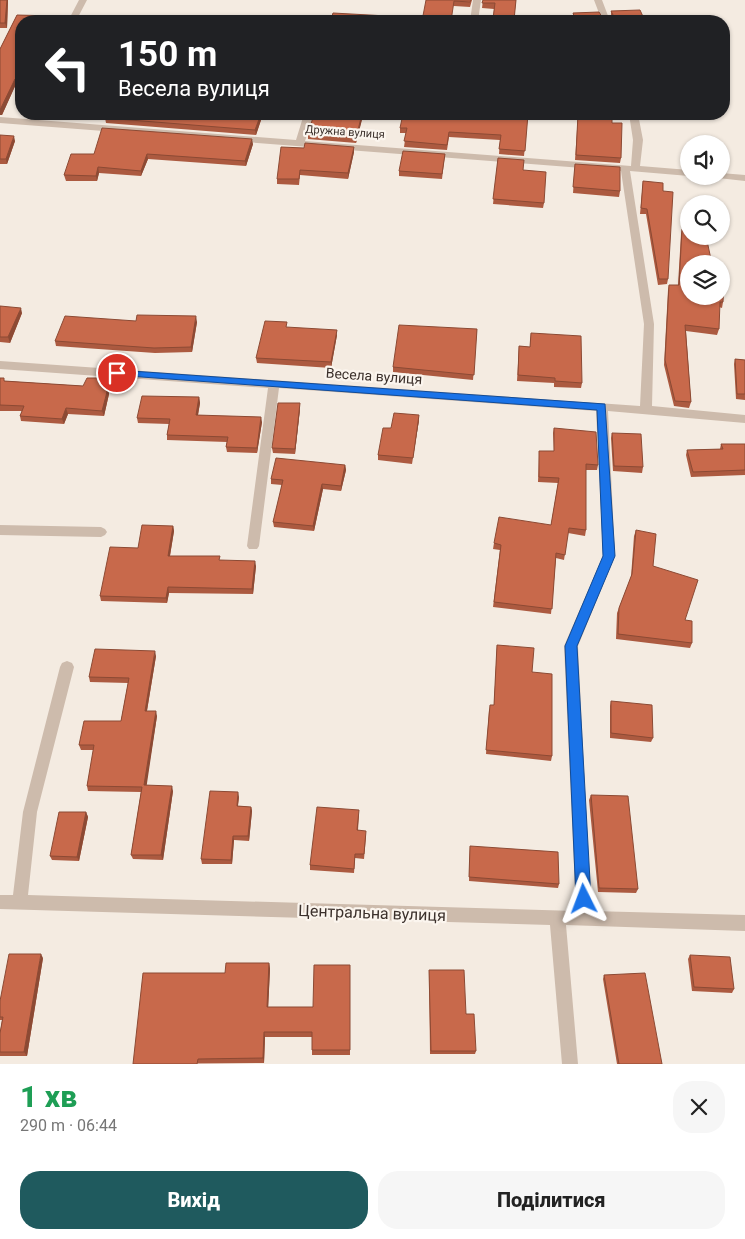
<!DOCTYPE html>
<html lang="uk">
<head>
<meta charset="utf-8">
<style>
	body { margin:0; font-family:Roboto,sans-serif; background:#f6f6f6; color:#222; height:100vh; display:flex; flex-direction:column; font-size:19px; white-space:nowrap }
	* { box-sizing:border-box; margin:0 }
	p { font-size:16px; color:#767676 }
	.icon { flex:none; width:28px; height:28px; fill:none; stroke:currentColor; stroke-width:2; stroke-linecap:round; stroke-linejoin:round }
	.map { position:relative; height:1064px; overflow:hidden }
	.panel { display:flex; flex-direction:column; background:#fff; flex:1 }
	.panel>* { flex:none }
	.banner { position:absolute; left:15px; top:15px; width:715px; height:105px; border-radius:20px; box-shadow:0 1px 4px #0004; background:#202124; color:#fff; overflow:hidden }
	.tools { position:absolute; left:680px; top:135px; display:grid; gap:10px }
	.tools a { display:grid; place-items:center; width:50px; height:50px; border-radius:50%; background:#fff; box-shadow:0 1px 4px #0004; font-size:25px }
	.pin { position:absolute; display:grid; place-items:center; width:42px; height:42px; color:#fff; margin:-21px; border:2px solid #fff; border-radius:50%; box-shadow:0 1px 5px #0007 }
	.me { position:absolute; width:55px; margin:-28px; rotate:357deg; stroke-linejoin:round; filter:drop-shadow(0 0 4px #0008) }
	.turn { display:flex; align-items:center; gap:18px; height:105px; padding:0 20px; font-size:22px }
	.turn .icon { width:65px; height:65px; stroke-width:2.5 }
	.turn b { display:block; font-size:35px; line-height:42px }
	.round { display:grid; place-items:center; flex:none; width:52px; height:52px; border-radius:20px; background:#f6f6f6 }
	.headline { display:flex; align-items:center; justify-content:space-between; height:85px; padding:0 20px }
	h1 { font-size:30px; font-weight:800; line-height:38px; color:#1e9e55 }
	.primary-button { display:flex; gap:10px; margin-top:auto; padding:10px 20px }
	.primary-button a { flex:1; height:58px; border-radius:20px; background:#1f5a5e; color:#fff; font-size:20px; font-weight:800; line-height:58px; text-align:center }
	.primary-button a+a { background:#f6f6f6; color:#222 }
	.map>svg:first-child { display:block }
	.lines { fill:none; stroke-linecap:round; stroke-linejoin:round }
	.minor { fill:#cdbbac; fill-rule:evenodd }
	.wall { fill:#ac5a40 }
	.shaded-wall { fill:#8c4a34 }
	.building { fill:#c8694b; stroke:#8c4a34 }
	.route { fill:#1a73e8; stroke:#114b97 }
	.labels { text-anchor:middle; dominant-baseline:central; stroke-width:4.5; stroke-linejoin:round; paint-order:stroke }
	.far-street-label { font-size:11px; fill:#3b302b; stroke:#fbf5ee }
	.street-label { font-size:14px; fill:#3b302b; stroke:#fbf5ee }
	.near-street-label { font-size:16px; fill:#3b302b; stroke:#fbf5ee }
</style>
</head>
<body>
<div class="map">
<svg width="745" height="1064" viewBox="0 0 745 1064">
	<rect width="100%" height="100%" fill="#f4ebe1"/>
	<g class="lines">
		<path class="minor" d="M79 0H87L76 21H68Z
			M473 0H481L478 21H470Z
			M594 0H602L610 21H602Z
			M304 114H314L305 141 631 166 633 140 629 114H638L643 140 640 166 689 170V176L630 171 654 324 652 406 745 415V423L608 411 615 556 578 646 591 911 745 915V931L566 925 578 1064H562L550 925 0 909V895H13L23 812 60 667 62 663 67 661 72 663 74 667 37 812 28 895 576 911 564 646 603 556 596 411 279 388 259 546 257 549H249L247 546 268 388 0 369V361L640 406 644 324 621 171 0 123V117L296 140Z
			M721 173 745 175V181L718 178 716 176H721Z
			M0 525 101 527 105 529 107 532 105 535 101 537 0 535Z"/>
	</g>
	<path class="wall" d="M0 0H8L7 28H0Z
		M426 0H472L470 7 454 6Z
		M483 0H516L514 21H493L494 9 482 8Z
		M611 11 645 21H564V16H573V13L602 17 611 18Z
		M17 15 52 16 53 21H21V82L20 84H16L2 115H0V49Z
		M263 114 256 135 106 123 105 118Z
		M314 114H363L356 143 308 139V134Z
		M528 114 524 156 499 154 500 140 449 137 447 150 404 147 406 133H400V128Z
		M569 114H612V123L621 158 620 163 575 160 578 114Z
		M0 135 15 141 7 164H0Z
		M253 144 246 166 148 159 141 176 99 173 97 181H66L64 175 94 154Z
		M354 147V152L348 179 300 175 299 185 277 184V179L304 148Z
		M445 154 442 179 399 176V171Z
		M498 158 523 170 544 203 543 208 493 204Z
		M575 164 620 191 619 197 573 193Z
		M643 181 663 191 668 279 667 284 658 285 646 214H640Z
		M682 229 689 264 723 302 722 308 719 307V329L717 335 686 331 691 402 689 408 674 406 664 365 668 290 669 285H678L681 234Z
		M0 306 22 313 10 343 0 342Z
		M136 321 197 322 192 352 155 353 56 346 55 341Z
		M477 329 473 380 393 372V367Z
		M531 333 582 383 581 388 554 387V383L517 381 519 346 530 347Z
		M337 335 331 368 257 363 256 358Z
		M735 359 745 360V400L736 399 734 364Z
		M0 378 5 381 83 386 108 378 109 383 107 388 109 394 104 416 68 414 64 424 21 421 20 416 22 411H0Z
		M199 397 200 403 198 415 262 422 257 453 227 452 226 447 227 442 167 440V435L169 424 138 423 137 418Z
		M300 409 295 454 273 453 272 448Z
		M419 420 412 464 378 460V455L391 428Z
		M554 428 598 465 597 470H586V530L585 536 568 533 564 560 556 558 551 614 493 607 500 550 493 549 494 543 551 525 558 483 538 482 539 456V451H554L553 433Z
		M612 433 643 467 642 473 613 471 611 438Z
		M721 444H745V475L691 477 686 455 687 450 720 449Z
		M345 465 346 470 341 491 323 489 314 531 274 527 273 522 282 485 271 484V479Z
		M173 526 174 531 170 556 220 560 256 566 253 594 169 593 167 603 101 601 100 596 138 548Z
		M636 530 653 566 685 620 692 643 690 648 616 639 617 613 631 577 634 536Z
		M497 645 532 672 552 756 551 761 486 754 489 710 494 705Z
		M156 656 147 711 157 716 146 785 173 791 163 860 133 859 131 855 141 792 88 791 87 786 94 750H81L79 745 121 721 128 683 90 682 89 677Z
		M611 701 653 738 651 742 610 738V706Z
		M591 795 638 889 636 893 598 892 589 800Z
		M239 797 238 806 251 807 252 811 249 841 234 840 232 864H202L201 859Z
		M86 812 88 817 79 861 52 860 50 856Z
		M359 815 358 830 366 836 364 859 355 858 354 873 310 870V865Z
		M470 846 559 884 558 888 469 881Z
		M690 955 734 989 732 993 692 991 688 959Z
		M43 958 27 1056H0V1033L2 1020H0V1001Z
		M269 963 270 969 268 1007H313L350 965V1055H312V1037H265L264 1063 133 1064 225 973Z
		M429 970 476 1051 475 1054H430Z
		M604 975 662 1064H617L603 979Z"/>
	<path class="shaded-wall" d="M7 0H8L7 28 5 23Z
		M21 74V82L20 84 19 79Z
		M15 79 16 84 2 115H0V110Z
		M261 114H263L256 135 255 130Z
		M362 114H363V116L356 143V138Z
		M14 136 15 141 7 164 6 159Z
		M252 139 253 144 246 166 245 161Z
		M354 147V152L348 179V173Z
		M147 154 148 159 141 176V171Z
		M98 167 99 173 97 181 96 176Z
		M21 308 22 313 10 343 8 337Z
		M196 316 197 322 192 352 191 347Z
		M337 330V335L331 368V362Z
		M108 378 109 383 105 394 104 388Z
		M108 388 109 394 104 416 102 411Z
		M199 397 200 403 197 420 196 415Z
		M300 403V409L295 454V449Z
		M66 408 68 414 64 424 62 419Z
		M419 415V420L412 464 413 458Z
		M261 417 262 422 257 453V448Z
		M345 465 346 470 341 491V486Z
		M322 484 323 489 314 531 313 526Z
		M173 526 174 531 169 561 168 556Z
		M255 561 256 566 253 594 252 589Z
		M168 587 169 593 167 603 166 598Z
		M155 651 156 656 146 716 145 711Z
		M156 711 157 716 146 790 144 785Z
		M172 786 173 791 163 860 161 855Z
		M238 792 239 797 237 811V806Z
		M251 807 252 811 249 841 248 836Z
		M86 812 88 817 79 861 77 857Z
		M233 836 234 840 232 864 231 860Z
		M41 954 43 958 27 1056 24 1052Z
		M269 963 270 969 268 1012 267 1007Z
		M264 1032 265 1037 264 1063 263 1058Z"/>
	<path class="building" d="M0 0H7L5 23H0Z
		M426 0H471L470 2 454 1 451 21H422Z
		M483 0H516L514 20 493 19 495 3H482Z
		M640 10 645 21H566L564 16H574L573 13 599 12 602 17 611 18 613 15 611 11Z
		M333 13 387 16 386 21H312L313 18 331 19Z
		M17 15 52 16 50 21H21V74L19 79H15L0 110V49Z
		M106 114H261L255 130 105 118Z
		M314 114H362L356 138 308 134Z
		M403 114H528L525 151 499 149 501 135 449 132 447 145 404 141 407 128H400Z
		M578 114H612V123H622L621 158 576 155Z
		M102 128 252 139 245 161 147 154 141 171 98 167 96 176 64 175 71 154H94Z
		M0 135 14 136 6 159H0Z
		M305 143 354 147 348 173 300 170 299 179H277L281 147 304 148Z
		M403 151 445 154 442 174 399 171Z
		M498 158 524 160 523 170 546 172 544 203 493 199Z
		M575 164 620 167V191L573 187Z
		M643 181 663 183V191L673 192 668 279H659L647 209 641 208Z
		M682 229H689V236H706L712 264H689V296H721V279L724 280 723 302H720L719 329 685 325 691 402 675 401 665 360 669 285H679Z
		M0 306 21 308 8 337H0Z
		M137 315 196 316 191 347 154 348 55 341 65 316 136 321Z
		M265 321 287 322 286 327 337 330 331 362 256 358Z
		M399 325 477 329 474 375 393 367Z
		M531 333 581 336 582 383 555 381V378L518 375 519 346 530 347Z
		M735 359 745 360V394H737Z
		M0 378H4V381L83 386 87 378H108L104 388H108L102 411 66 408 62 419 20 416 24 406 0 405Z
		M142 396 199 397 196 415 261 417 257 448 226 447 228 437 167 435 170 419 137 418Z
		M278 403H300L295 449 272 448Z
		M394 413 419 415 413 458 378 455 383 428H391Z
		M554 428 596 432 598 465 586 464V530L569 528 565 555 556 553 552 609 494 602 501 545 494 543 499 517 551 525 559 478 539 477V451H554Z
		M612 433 641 434 643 467 614 466Z
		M721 444H745V470L693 472 687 450 723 449Z
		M276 458 345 465 341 486 322 484 313 526 273 522 283 480 271 479Z
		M142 525 173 526 168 556H220L219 560 255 561 252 589 168 587 166 598 100 596 110 547 138 548Z
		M636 530 656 534 653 566 698 580 685 620 692 621V643L618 634 619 608 632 574Z
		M497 645 534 648 532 672 552 674V756L486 750 490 705H494Z
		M95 649 155 651 145 711H156L144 785 172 786 161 855H131L142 787 87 786 94 745H79L84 721H121L129 678 89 677Z
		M611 701 652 705 653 738 611 733Z
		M210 791 238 792 237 806 251 807 248 836H233L231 860 201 859Z
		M591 795 628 796 638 889 599 888Z
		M317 807 359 810 357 830 366 831 364 854H355L354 869 310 865Z
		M59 812H86L77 857 50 856Z
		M470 846 558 852 559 884 469 877Z
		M9 954H41L24 1052H0V1033L3 1017H0V1001Z
		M690 955 730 957 734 989 694 987Z
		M226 963H269L267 1007H313L314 965H350V1050H312V1032H264L263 1058 198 1059 197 1064H133L143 973H225Z
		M429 970H464L466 1014H474L476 1051H431Z
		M645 973 662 1064H619L604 975Z"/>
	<path class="route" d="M117 370 605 404 615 556 577 646 591 899 589 904 584 906 578 904 576 899 565 646 603 556 597 410 114 375 112 373Z"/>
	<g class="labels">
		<g class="far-street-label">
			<text transform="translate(345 132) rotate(4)">Дружна вулиця</text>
		</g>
		<g class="street-label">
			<text transform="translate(374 376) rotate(4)">Весела вулиця</text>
		</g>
		<g class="near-street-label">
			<text transform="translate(372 913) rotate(2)">Центральна вулиця</text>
		</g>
	</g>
</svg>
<div class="tools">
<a><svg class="icon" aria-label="sound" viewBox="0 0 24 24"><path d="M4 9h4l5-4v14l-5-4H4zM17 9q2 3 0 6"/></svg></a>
<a><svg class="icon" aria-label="search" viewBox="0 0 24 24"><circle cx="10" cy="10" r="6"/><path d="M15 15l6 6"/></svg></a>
<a><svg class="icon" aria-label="layers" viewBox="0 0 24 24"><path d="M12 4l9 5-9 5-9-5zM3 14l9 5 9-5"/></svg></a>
</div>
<div class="pin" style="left:117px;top:373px;background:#d93025"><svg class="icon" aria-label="arrive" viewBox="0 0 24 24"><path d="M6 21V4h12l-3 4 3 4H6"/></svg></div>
<svg class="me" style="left:584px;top:899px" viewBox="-20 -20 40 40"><path d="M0-17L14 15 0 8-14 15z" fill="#1a73e8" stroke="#fff" stroke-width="4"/></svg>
<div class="banner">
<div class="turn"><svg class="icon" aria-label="left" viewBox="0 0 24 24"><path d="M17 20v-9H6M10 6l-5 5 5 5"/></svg><div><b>150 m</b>Весела вулиця</div></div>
</div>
</div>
<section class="panel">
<div class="headline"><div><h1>1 хв</h1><p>290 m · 06:44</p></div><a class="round"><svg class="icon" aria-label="close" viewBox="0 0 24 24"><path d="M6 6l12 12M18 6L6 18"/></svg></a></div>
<div class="primary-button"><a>Вихід</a><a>Поділитися</a></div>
</section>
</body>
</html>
